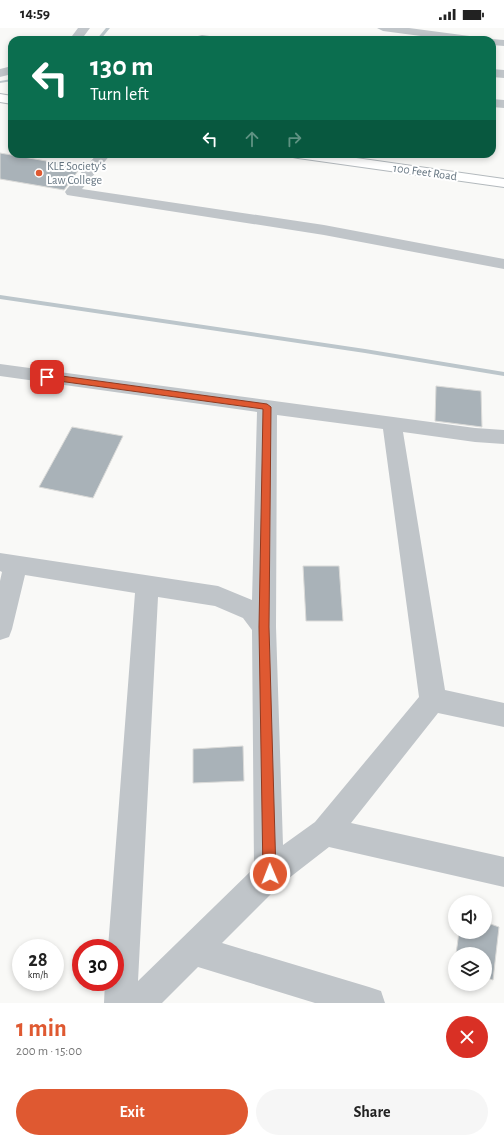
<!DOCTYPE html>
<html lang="en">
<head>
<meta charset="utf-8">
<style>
	body { margin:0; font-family:"Alegreya Sans",sans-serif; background:#f6f6f6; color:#222; height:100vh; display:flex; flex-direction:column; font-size:15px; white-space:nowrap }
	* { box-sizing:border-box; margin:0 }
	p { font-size:13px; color:#767676 }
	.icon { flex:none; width:22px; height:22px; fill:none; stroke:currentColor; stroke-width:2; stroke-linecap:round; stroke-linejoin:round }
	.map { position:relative; height:975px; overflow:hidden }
	.panel { display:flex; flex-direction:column; background:#fff; flex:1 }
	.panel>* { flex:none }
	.banner { position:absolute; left:8px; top:8px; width:488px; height:122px; border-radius:12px; box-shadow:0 2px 6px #0003; background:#0b6e4f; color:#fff; overflow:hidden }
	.fabs { position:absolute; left:448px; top:867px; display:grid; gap:8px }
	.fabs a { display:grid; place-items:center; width:44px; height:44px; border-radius:50%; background:#fff; box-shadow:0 2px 6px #0003; font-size:20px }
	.speed { position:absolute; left:12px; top:911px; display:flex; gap:8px; font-size:20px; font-weight:700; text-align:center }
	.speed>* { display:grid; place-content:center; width:52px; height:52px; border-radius:50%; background:#fff; box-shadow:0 2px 6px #0003; line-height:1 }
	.speed small { font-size:10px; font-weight:400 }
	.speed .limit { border:6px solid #d22; background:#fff; color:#111 }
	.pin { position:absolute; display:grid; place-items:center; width:34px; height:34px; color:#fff; margin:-17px; border-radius:8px; box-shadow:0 2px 6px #0006 }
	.me { position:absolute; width:44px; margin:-22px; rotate:359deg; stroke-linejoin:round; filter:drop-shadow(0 0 3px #0008) }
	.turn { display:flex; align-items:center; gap:14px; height:84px; padding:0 16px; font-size:18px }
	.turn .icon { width:52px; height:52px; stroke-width:2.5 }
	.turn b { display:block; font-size:28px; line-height:34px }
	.lanes { display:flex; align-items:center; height:38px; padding:0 16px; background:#0003; justify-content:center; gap:20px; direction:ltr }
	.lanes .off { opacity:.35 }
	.round { display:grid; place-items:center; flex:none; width:42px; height:42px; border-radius:21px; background:#f6f6f6 }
	.summary { display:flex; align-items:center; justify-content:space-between; height:68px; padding:0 16px }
	h1 { font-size:24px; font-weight:600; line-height:30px; color:#df5931 }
	.primary-button { display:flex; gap:8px; margin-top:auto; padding:8px 16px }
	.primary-button a { flex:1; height:46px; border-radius:24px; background:#df5931; color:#fff; font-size:16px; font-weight:600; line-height:46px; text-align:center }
	.primary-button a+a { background:#f6f6f6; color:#222 }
	.status { display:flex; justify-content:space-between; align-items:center; height:28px; padding:0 20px; background:#fff; direction:ltr }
	.status svg { height:11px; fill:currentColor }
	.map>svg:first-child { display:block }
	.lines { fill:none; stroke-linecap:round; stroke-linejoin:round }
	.stream { fill:#bcc6cb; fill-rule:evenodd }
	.building { fill:#a9b2b8; stroke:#dbdbd9 }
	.secondary-casing { stroke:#b3b9bd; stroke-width:2 }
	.street { fill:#c0c5c9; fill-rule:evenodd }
	.secondary { fill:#fff; fill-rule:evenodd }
	.route { fill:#df5931; stroke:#913a20 }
	.poi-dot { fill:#df5931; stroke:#fff; stroke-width:1.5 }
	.labels { text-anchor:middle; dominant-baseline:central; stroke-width:4; stroke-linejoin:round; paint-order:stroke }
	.far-poi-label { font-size:12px; fill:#657581; stroke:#fff; text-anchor:start }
	.far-street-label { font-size:12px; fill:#657581; stroke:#fff }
</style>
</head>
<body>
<div class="status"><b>14:59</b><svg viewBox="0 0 49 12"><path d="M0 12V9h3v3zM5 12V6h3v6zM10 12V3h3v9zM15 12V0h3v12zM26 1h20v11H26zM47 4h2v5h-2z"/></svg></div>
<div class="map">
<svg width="504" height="975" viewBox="0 0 504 975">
	<rect width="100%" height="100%" fill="#f9f9f7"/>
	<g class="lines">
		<path class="stream" d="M106 0H110L100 12H96Z
			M12 51V53L0 55V53Z
			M0 267 365 321 504 344V348L365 325 0 271Z"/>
	</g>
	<path class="building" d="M0 125 81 139 64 162 0 151Z
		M436 358 481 363 482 399 435 393Z
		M72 399 123 408 93 470 39 459Z
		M303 538H339L343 593H306Z
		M243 718 244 753 193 755V721Z
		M485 894 499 899 493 952 485 949V926H456L459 904H485Z"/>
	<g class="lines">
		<g class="secondary-casing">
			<path id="secondary" d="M0 66 12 68V76L0 74Z
				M291 126H328L504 151V159L298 130 293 129Z"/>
		</g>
		<path class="street" d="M78 0H90L81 12H69Z
			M377 0H409L477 9 481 10 483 12H451L383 3Z
			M202 7 224 10 226 12H198L196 10 198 8Z
			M492 11 504 12V18L492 17V12H488Z
			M12 38V46L0 49V41Z
			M492 41 504 42V50L492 49Z
			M492 71 504 72V80L492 79Z
			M97 126H111L82 161 324 197 504 231V241L324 207 67 167 65 164 67 161Z
			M0 336 475 400 504 402V416L475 414 403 404 445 662 504 675V699L438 685 351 795 504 829V859L329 819 280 857 222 915 369 959 381 963 385 975H315L198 939 162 975H104L105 954H115V920H108L135 565 25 547 12 601 9 609 0 612V553L2 544 0 543V525L218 558 252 572 257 384 0 348ZM277 387 383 401 419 669 315 794 283 817 276 599ZM158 569 215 578 243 590 252 602 254 840 138 953Z"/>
		<use href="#secondary" class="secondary"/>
	</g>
	<path class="route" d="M47 346 267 376 271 379 269 599 276 846 274 850 270 852 265 850 263 846 259 599 263 381 44 351V347Z"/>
	<circle class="poi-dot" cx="39" cy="145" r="4"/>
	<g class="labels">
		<g class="far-poi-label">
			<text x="47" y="138">KLE Society's<tspan x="47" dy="14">Law College</tspan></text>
		</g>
		<g class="far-street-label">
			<text transform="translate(425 144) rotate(8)">100 Feet Road</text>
		</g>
	</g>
</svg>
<div class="fabs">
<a><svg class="icon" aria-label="sound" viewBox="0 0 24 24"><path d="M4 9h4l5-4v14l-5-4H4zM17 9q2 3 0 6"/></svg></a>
<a><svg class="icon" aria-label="layers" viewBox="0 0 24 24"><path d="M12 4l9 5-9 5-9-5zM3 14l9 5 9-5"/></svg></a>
</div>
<div class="speed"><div>28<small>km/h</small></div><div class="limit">30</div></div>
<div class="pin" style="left:47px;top:349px;background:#d93025"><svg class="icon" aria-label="arrive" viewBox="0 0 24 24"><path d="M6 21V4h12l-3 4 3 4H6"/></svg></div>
<svg class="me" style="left:270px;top:846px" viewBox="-20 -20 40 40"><circle r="17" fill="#df5931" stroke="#fff" stroke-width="3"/><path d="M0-11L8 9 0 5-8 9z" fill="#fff"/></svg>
<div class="banner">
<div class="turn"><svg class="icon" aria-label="left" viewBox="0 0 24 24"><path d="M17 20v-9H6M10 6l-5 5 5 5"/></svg><div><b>130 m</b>Turn left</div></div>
<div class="lanes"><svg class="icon" aria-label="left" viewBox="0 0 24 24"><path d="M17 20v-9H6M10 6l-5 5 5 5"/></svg><svg class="icon off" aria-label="ahead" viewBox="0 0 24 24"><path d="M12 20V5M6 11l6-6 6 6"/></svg><svg class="icon off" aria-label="right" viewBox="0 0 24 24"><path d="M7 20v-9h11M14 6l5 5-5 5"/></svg></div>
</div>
</div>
<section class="panel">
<div class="summary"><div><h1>1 min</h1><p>200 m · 15:00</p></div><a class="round" style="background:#d93025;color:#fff"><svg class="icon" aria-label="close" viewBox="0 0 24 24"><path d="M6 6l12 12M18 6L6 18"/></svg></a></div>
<div class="primary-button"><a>Exit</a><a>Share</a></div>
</section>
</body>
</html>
